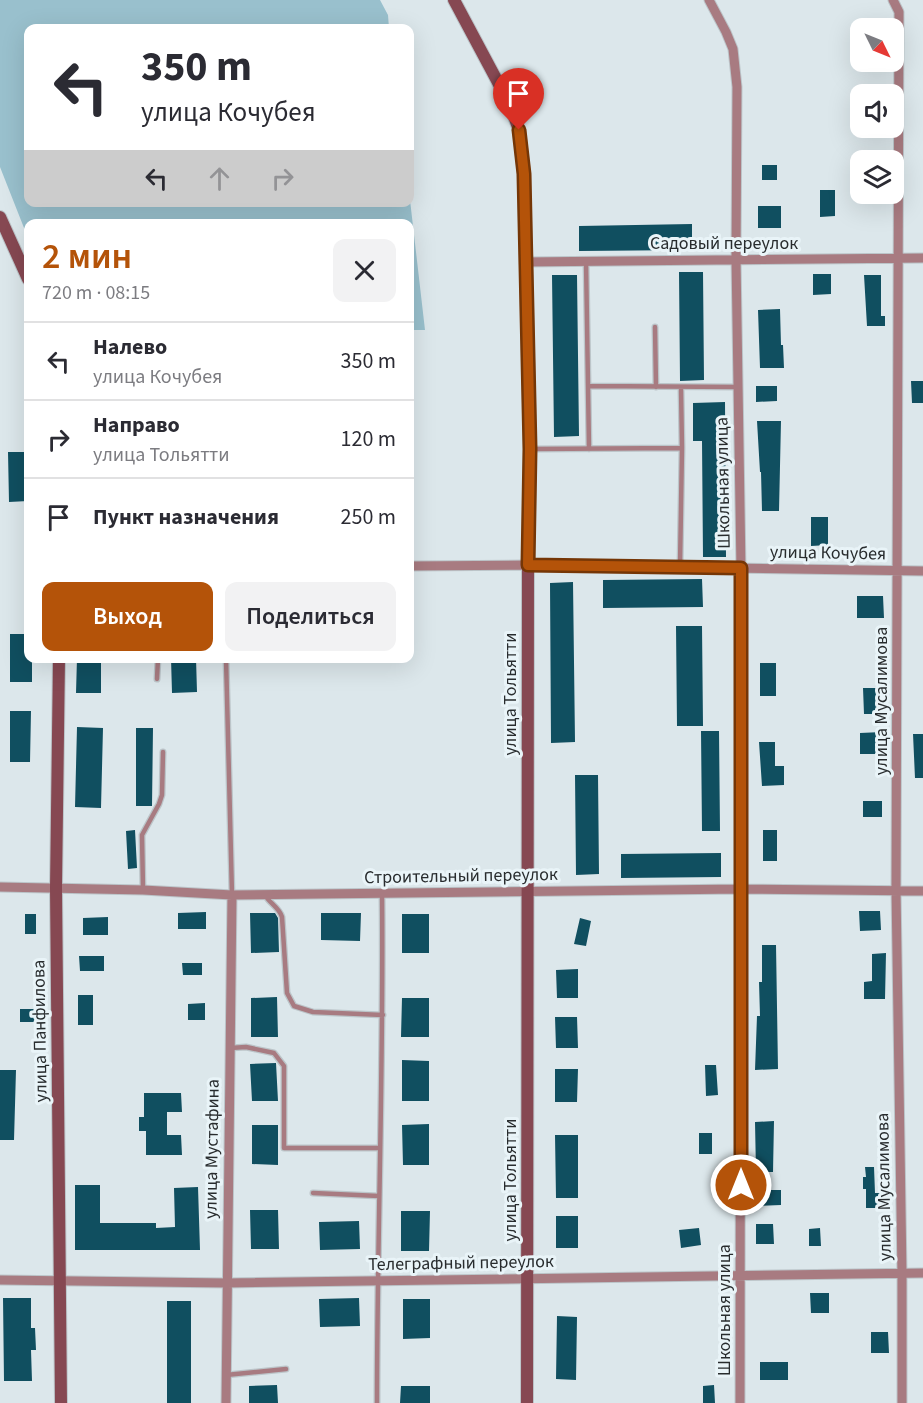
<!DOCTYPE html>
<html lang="ru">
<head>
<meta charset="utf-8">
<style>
	body { margin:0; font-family:"Source Sans 3",sans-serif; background:#f2f2f3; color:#2b2b33; height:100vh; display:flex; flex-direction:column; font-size:22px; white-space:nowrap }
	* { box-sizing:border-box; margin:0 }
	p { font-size:20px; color:#7c7c81 }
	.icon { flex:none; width:33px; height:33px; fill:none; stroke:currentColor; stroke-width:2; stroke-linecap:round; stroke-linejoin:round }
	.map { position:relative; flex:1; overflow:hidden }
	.sheet { position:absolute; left:24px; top:219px; width:390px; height:444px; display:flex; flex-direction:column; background:#fff; border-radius:12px; box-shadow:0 6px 24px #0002 }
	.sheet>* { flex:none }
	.top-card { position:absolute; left:24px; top:24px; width:390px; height:183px; border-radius:12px; box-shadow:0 6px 24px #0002; background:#fff; color:#2b2b33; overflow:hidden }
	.needle { width:39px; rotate:133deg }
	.fabs { position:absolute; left:850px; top:18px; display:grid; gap:12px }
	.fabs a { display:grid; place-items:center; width:54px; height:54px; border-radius:12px; background:#fff; box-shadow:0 6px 24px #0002; font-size:30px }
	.pin { position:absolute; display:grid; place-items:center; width:51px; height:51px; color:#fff; margin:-62px -26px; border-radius:50% 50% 50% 0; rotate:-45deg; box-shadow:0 0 6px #0007 }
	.pin .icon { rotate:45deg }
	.me { position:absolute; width:66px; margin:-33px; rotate:0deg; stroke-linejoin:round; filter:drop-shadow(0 0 4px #0008) }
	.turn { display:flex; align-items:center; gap:21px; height:126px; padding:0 18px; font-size:27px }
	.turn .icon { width:78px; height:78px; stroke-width:2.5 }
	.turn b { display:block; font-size:42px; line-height:51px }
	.lanes { display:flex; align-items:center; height:57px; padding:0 18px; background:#0003; justify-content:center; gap:30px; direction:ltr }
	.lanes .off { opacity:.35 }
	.round { display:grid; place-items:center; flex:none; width:63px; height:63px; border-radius:12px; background:#f2f2f3 }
	.headline { display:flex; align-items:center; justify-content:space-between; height:102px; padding:0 18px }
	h1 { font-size:36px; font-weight:600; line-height:45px; color:#b45309 }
	.button { display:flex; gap:12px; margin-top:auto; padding:12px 18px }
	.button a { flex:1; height:69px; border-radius:12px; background:#b45309; color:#fff; font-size:24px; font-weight:600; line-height:69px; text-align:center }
	.button a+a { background:#f2f2f3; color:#2b2b33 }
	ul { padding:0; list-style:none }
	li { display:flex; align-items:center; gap:18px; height:78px; padding:0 18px; border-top:2px solid #e1e1e2 }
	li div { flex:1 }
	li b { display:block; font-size:22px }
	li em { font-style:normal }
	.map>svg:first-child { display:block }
	.green { fill:#99c0cd }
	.building { fill:#104f60 }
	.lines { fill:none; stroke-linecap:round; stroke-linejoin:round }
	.lane-casing { stroke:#bcc5c9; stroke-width:7 }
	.street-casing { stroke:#bcc5c9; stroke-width:11 }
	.secondary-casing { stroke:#bcc5c9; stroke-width:14 }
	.lane { stroke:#a87b81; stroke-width:4.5 }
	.street { stroke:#a87b81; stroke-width:9 }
	.secondary { stroke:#864852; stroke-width:12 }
	.route-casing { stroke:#753606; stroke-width:15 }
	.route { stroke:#b45309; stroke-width:10 }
	.labels { text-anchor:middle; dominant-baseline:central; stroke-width:6; stroke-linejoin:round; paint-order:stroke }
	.street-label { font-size:18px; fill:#282c2e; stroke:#e9f4f8 }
</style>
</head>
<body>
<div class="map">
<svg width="923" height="1403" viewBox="0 0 923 1403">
	<rect width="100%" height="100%" fill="#dce7eb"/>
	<path class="green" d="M0 0H380L388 15 389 28H28V202H410V200L425 330H410V224H28V238L0 167Z"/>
	<path class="building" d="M762 165H777V180H762Z
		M820 190H835V216L820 217Z
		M758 206H781V228H758Z
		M692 224V250L579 251V226Z
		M679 272H703L704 380 680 381Z
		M813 274H831V294L813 295Z
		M552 275H577L579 436 554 437Z
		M864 275H881V316H885V326H867Z
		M780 309 781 345H783L784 368H760L758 310Z
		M911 381H923V403H912Z
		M756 386H777V401L756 402Z
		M725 402 726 557H703L702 441H693V403Z
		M757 421H781L779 511H762L761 472H760Z
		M8 452H28V501L9 502Z
		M811 517H828V545L811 546Z
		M702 579 703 607 603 608V580Z
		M573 582 575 742 551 743 550 583Z
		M857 596H883L884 618H857Z
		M676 626H702L703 726H677Z
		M10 634H28V658H32V682H10Z
		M77 658H101V693H76Z
		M171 658H196L197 692 172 693Z
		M760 663H776V696H760Z
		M863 688H881V714H864Z
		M10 711H31L30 762H10Z
		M77 727 103 728 101 808 75 807Z
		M136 728H153L152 806H136Z
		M701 731H719L720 831H702Z
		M882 732 883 754H860V733Z
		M913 734H923V778H915Z
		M759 742H775V766H784V785L762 786Z
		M575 775H598L599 874 576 875Z
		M863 801H882V817H863Z
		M135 830 137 868 128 869 126 831Z
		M763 830H777V861H763Z
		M721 853V877L621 878V854Z
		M859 911H880L881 930 860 931Z
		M206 912V929H178V913Z
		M250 913H275L278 918 279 952 251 953Z
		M321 913H361L360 941 321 940Z
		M25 914H36V934H25Z
		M402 914H429V953H402Z
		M108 917V935H83V918Z
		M580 918 591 921 586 946 574 944Z
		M762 945H776L778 1069 755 1070 757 1016H760L759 982H762Z
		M886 953 885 999H864V982L872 981V954Z
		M79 956H104V971H80Z
		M182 963H202V975H183Z
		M578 969V998H557L556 970Z
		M78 995H93V1025H78Z
		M277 997 278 1037H251V998Z
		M402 998H429V1037H401Z
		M205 1003V1020H188V1004Z
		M20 1009H35V1022H20Z
		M555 1017H577L578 1048H556Z
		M402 1060 429 1061V1101H402Z
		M276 1063 278 1101H252L250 1064Z
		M705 1065H716L718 1095 706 1096Z
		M555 1069H578L577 1102H555Z
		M0 1070H16L14 1140H0Z
		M144 1093H181L182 1112H167V1135H181L182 1155H146V1131H139V1117H144Z
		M774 1121 773 1172H756L755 1122Z
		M429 1124V1165H403L402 1125Z
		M252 1125H278V1165L252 1164Z
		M699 1133H712V1154H699Z
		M555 1135H578V1198H556Z
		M865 1167H874L875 1193H882V1208H866V1189H863V1177H866Z
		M75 1185H100V1223H156V1228L175 1227 174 1188 198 1187 200 1250H75Z
		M758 1190H781V1205L758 1206Z
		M250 1210H278L279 1249H251Z
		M401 1211H430L429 1251H401Z
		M556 1216H578V1248H556Z
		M359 1221 360 1249 320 1250 319 1222Z
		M756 1224H773L774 1244H756Z
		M699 1228 701 1245 681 1248 679 1230Z
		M820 1228 821 1246H809V1229Z
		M810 1293H829V1313H811Z
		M3 1298H31V1328H35L36 1350H31L32 1381H4Z
		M359 1298 360 1326 320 1327 319 1299Z
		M403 1299H430V1338L403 1339Z
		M167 1301H191V1403H167Z
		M557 1316 577 1317 576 1380 556 1379Z
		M871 1332H888L889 1353H871Z
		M760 1362H788V1380H760Z
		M277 1385 278 1403H249V1386Z
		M714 1385 715 1403H703V1386Z
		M401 1386H430V1403H400Z"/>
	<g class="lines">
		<g class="lane-casing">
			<path id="lane" d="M586 260 589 449
				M655 327 656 387
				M589 386 738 387
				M532 449 682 448
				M680 567 682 448 681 388
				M226 658 232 895
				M157 679 158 658
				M143 890 142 835 159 804 162 795 163 752
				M265 895C270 904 279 907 282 917L287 993 294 1006 313 1012 383 1015
				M230 1048 246 1047 274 1053 284 1066V1148H380
				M313 1193 379 1196
				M226 1375 286 1369
				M377 1403C377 1233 384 1063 382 893"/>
		</g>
		<g class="street-casing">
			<path id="street" d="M709 0 726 32 733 49 737 87 736 259 741 569 740 1403
				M893 0 899 12 896 890 902 1273V1403
				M525 262 923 258
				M410 566 528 565 923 571
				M0 887 143 890 232 895 740 889 923 891
				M0 1280 227 1283 923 1273
				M226 1403 232 895"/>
		</g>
		<g class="secondary-casing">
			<path id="secondary" d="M454 0 510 105 519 130 524 174 530 449 528 565 527 1403
				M0 217 28 279
				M59 658 56 888 61 1403"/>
		</g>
		<use href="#lane" class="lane"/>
		<use href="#street" class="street"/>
		<use href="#secondary" class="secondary"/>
	</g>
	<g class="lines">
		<g class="route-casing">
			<path id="route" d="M519 130 524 174 530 449 528 565 741 568V1185"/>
		</g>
		<use href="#route" class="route"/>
	</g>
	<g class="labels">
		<g class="street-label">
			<text x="724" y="243">Садовый переулок</text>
			<text transform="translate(723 483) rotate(-91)">Школьная улица</text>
			<text transform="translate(828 553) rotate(1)">улица Кочубея</text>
			<text transform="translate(510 694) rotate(-90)">улица Тольятти</text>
			<text transform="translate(881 701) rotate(-90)">улица Мусалимова</text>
			<text transform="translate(461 876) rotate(-1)">Строительный переулок</text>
			<text transform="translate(40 1031) rotate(-91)">улица Панфилова</text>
			<text transform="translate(212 1149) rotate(-89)">улица Мустафина</text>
			<text transform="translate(510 1180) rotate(-90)">улица Тольятти</text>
			<text transform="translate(884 1187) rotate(-91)">улица Мусалимова</text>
			<text transform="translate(461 1263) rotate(-1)">Телеграфный переулок</text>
			<text transform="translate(724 1310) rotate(-90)">Школьная улица</text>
		</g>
	</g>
</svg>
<div class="fabs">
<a><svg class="needle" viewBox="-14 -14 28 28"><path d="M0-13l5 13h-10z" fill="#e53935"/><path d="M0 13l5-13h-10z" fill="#7c7c81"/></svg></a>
<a><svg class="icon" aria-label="sound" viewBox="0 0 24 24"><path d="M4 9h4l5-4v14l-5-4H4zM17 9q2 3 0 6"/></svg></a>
<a><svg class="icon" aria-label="layers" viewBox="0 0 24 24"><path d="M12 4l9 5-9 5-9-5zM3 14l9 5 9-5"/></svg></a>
</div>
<div class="pin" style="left:519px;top:130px;background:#d93025"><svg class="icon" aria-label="arrive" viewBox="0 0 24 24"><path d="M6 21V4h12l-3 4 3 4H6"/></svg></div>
<svg class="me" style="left:741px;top:1185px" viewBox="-20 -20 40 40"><circle r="17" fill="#b45309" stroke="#fff" stroke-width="3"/><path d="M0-11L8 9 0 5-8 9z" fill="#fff"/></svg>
<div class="top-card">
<div class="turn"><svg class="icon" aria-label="left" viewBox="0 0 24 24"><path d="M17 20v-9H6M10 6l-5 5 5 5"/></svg><div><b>350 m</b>улица Кочубея</div></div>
<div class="lanes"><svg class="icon" aria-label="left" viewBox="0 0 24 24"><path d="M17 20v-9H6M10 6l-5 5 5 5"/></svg><svg class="icon off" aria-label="ahead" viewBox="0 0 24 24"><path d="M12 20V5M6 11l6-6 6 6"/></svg><svg class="icon off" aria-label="right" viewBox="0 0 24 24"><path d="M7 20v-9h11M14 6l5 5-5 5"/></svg></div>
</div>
<section class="sheet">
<div class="headline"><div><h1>2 мин</h1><p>720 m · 08:15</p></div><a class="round"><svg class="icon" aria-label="close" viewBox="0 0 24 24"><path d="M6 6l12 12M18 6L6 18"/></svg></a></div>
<ul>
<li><svg class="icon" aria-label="left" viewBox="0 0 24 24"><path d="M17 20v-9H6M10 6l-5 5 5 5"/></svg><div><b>Налево</b><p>улица Кочубея</p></div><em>350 m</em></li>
<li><svg class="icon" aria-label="right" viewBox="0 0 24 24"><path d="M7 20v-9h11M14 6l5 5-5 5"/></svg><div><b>Направо</b><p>улица Тольятти</p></div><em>120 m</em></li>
<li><svg class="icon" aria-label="arrive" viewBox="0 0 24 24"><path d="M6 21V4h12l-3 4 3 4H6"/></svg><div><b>Пункт назначения</b></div><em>250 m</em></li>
</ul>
<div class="button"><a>Выход</a><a>Поделиться</a></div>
</section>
</div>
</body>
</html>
